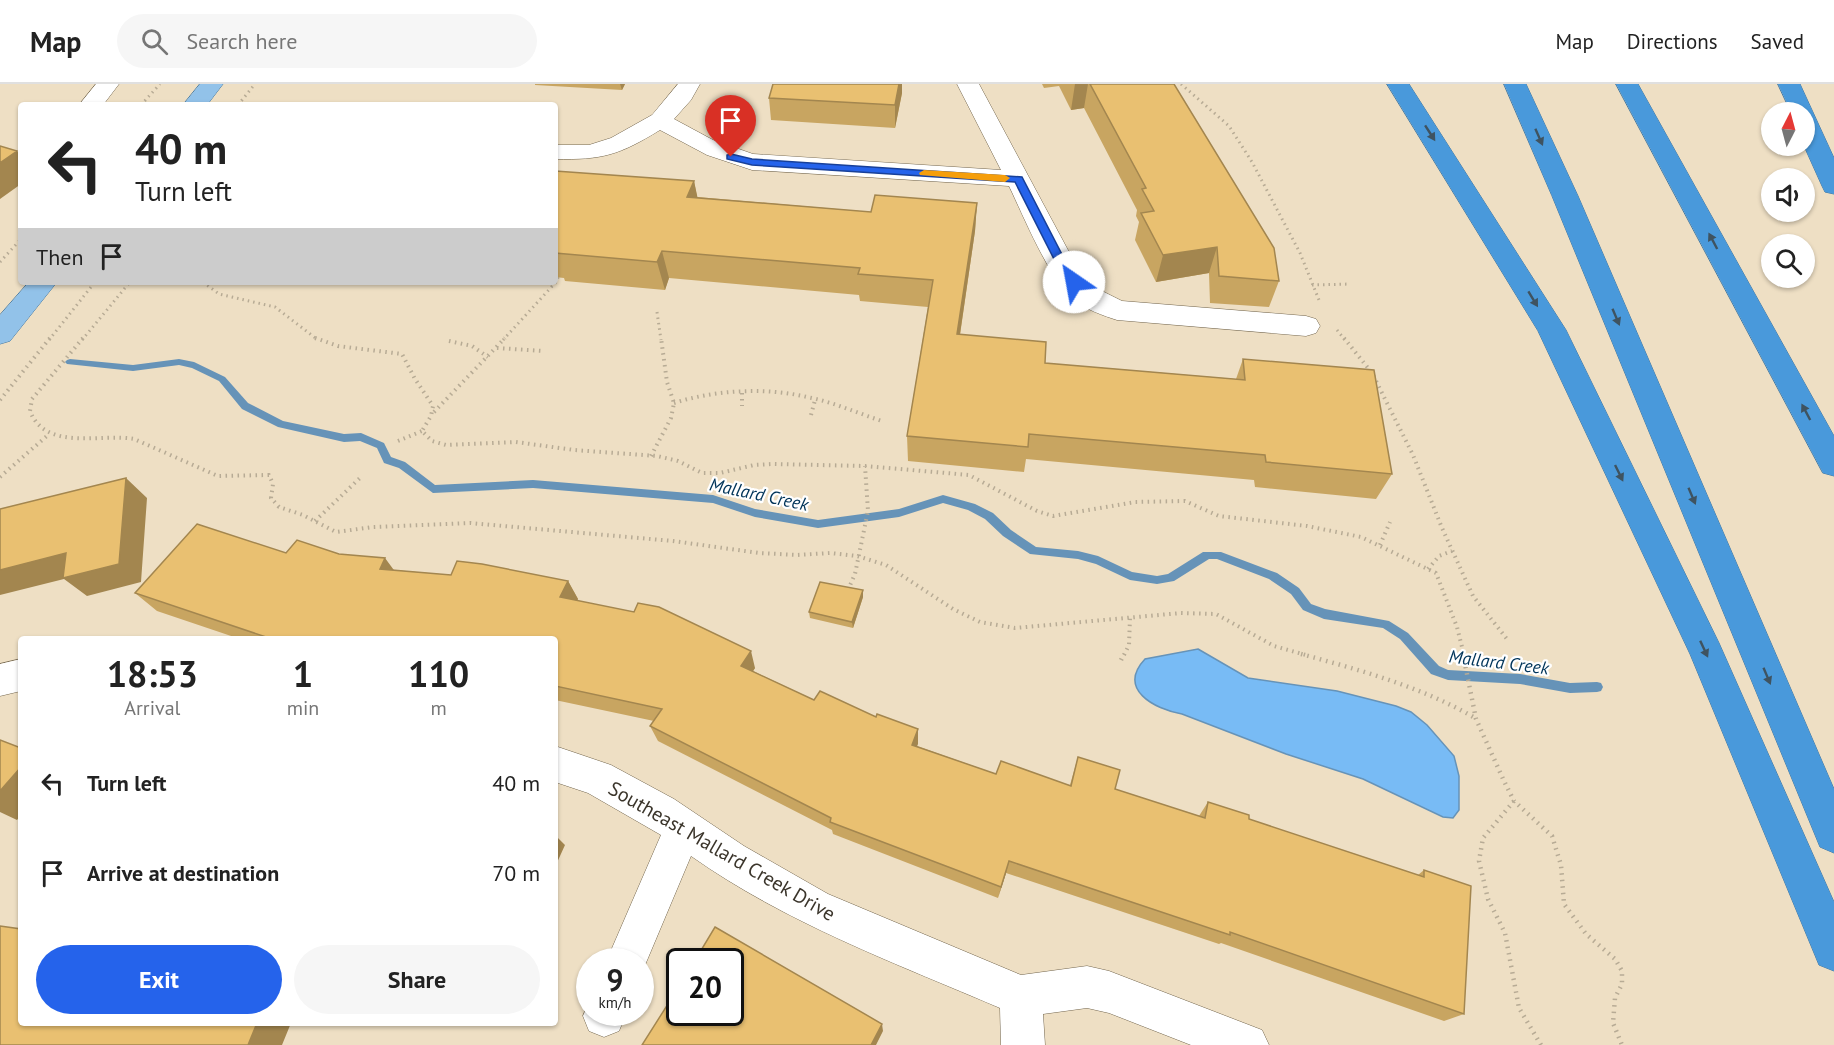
<!DOCTYPE html>
<html lang="en">
<head>
<meta charset="utf-8">
<style>
	body { margin:0; font-family:"PT Sans",sans-serif; background:#f6f6f6; color:#222; height:100vh; display:flex; flex-direction:column; font-size:22px; white-space:nowrap }
	* { box-sizing:border-box; margin:0 }
	p { font-size:20px; color:#767676 }
	.icon { flex:none; width:33px; height:33px; fill:none; stroke:currentColor; stroke-width:2; stroke-linecap:round; stroke-linejoin:round }
	.map { position:relative; flex:1; overflow:hidden }
	.panel { position:absolute; left:18px; top:552px; width:540px; height:390px; display:flex; flex-direction:column; background:#fff; border-radius:6px; box-shadow:0 2px 4px #0004 }
	.panel>* { flex:none }
	.guide { position:absolute; left:18px; top:18px; width:540px; height:183px; border-radius:6px; box-shadow:0 2px 4px #0004; background:#fff; color:#222; overflow:hidden }
	.needle { width:39px; rotate:6deg }
	.buttons { position:absolute; left:1761px; top:18px; display:grid; gap:12px }
	.buttons a { display:grid; place-items:center; width:54px; height:54px; border-radius:50%; background:#fff; box-shadow:0 2px 4px #0004; font-size:30px }
	.speed { position:absolute; left:576px; top:864px; display:flex; gap:12px; font-size:30px; font-weight:700; text-align:center }
	.speed>* { display:grid; place-content:center; width:78px; height:78px; border-radius:50%; background:#fff; box-shadow:0 2px 4px #0004; line-height:1 }
	.speed small { font-size:15px; font-weight:400 }
	.speed .limit { border:3px solid #111; border-radius:9px; background:#fff; color:#111 }
	.pin { position:absolute; display:grid; place-items:center; width:51px; height:51px; color:#fff; margin:-62px -26px; border-radius:50% 50% 50% 0; rotate:-45deg; box-shadow:0 0 6px #0007 }
	.pin .icon { rotate:45deg }
	.me { position:absolute; width:66px; margin:-33px; rotate:327deg; stroke-linejoin:round; filter:drop-shadow(0 0 4px #0008) }
	.turn { display:flex; align-items:center; gap:21px; height:126px; padding:0 18px; font-size:27px }
	.turn .icon { width:78px; height:78px; stroke-width:2.5 }
	.turn b { display:block; font-size:42px; line-height:51px }
	.then { display:flex; align-items:center; height:57px; padding:0 18px; background:#0003; gap:12px; font-size:22px }
	.eta { display:flex; justify-content:space-evenly; align-items:center; height:102px; text-align:center }
	.eta b { font-size:36px; font-weight:800; line-height:42px }
	.action { display:flex; gap:12px; margin-top:auto; padding:12px 18px }
	.action a { flex:1; height:69px; border-radius:36px; background:#2563eb; color:#fff; font-size:24px; font-weight:800; line-height:69px; text-align:center }
	.action a+a { background:#f6f6f6; color:#222 }
	ul { padding:0; list-style:none }
	li { display:flex; align-items:center; gap:18px; height:90px; padding:0 18px }
	li div { flex:1 }
	li b { display:block; font-size:22px }
	li em { font-style:normal }
	header { display:flex; align-items:center; gap:36px; box-sizing:border-box; height:84px; padding:0 30px; background:#fff; border-bottom:2px solid #e0e0e0 }
	header strong { font-size:28px }
	nav { display:flex; gap:33px; margin-inline-start:auto; font-size:21px }
	.search { width:420px; height:54px; background:#f6f6f6; display:flex; align-items:center; gap:15px; box-sizing:border-box; padding:0 21px; border-radius:33px; color:#767676; font-size:22px }
	.map>svg:first-child { display:block }
	.water { fill:#78bbf5; stroke:#6693b8; stroke-width:1.5 }
	.lines { fill:none; stroke-linecap:round; stroke-linejoin:round }
	.stream { fill:#6693b8; fill-rule:evenodd }
	.minor-casing { stroke:#73664e; stroke-width:1 }
	.major-casing { stroke:#44769d; stroke-width:1 }
	.highway-casing { stroke:#44769d; stroke-width:1 }
	.path-far2 { stroke:#b7ab95; stroke-width:3; stroke-dasharray:1.5 4; stroke-linecap:butt }
	.path-far1 { stroke:#b7ab95; stroke-width:4; stroke-dasharray:1.5 4.5; stroke-linecap:butt }
	.path { stroke:#b7ab95; stroke-width:4.5; stroke-dasharray:1.5 5; stroke-linecap:butt }
	.minor { fill:#fff; fill-rule:evenodd }
	.major { fill:#92c2e9; fill-rule:evenodd }
	.highway { fill:#4999db; fill-rule:evenodd }
	.wall { fill:#c8a561 }
	.shaded-wall { fill:#a3864f }
	.building { fill:#e9c071; stroke:#a3864f; stroke-width:1.5 }
	.oneway { fill:#3f5360 }
	.route { fill:#2563eb; stroke:#184099; stroke-width:1.5 }
	.slow { fill:#f59e0b }
	.labels { text-anchor:middle; dominant-baseline:central; stroke-width:4.5; stroke-linejoin:round; paint-order:stroke }
	.water-label { font-size:18px; font-style:italic; fill:#003459; stroke:#fff }
	.near-street-label { font-size:20px; fill:#3b352b; stroke:#fff }
</style>
</head>
<body>
<header>
<strong>Map</strong>
<div class="search"><svg class="icon" aria-label="search" viewBox="0 0 24 24"><circle cx="10" cy="10" r="6"/><path d="M15 15l6 6"/></svg>Search here</div>
<nav><a>Map</a><a>Directions</a><a>Saved</a></nav>
</header>
<div class="map">
<svg width="1834" height="961" viewBox="0 0 1834 961">
	<rect width="100%" height="100%" fill="#eedfc4"/>
	<path class="water" d="M1198 565 1248 594 1337 607 1396 622 1411 628 1427 641 1454 672 1459 692V726L1453 734 1443 733 1363 695 1286 670 1182 630C1154 625 1117 605 1145 575Z"/>
	<g class="lines">
		<path class="stream" d="M70 275 133 281 179 275 194 278 225 293 248 319 283 337 344 350 361 349 384 359 391 373 405 378 435 401 533 396 713 411 755 425 818 436 899 425 943 411 975 420 993 429 1011 446 1036 463 1078 467 1098 472 1132 488 1157 492 1168 490 1203 468H1221L1277 489 1299 504 1311 520 1325 525 1389 537 1408 549 1439 582 1448 586 1520 590 1570 599 1597 598 1601 599 1603 603 1601 607 1597 608 1570 609 1520 600 1448 596 1431 590 1400 555 1383 544 1324 535 1303 526 1291 510 1269 495 1217 475H1209L1174 497 1157 500 1130 496 1096 480 1078 475 1030 470 1003 452 985 435 968 426 943 419 899 433 818 444 755 433 713 419 533 404 433 409 399 384 384 379 377 364 360 357 344 358 278 343 242 325 219 297 192 284 179 281 133 287 67 280 65 278 67 276Z"/>
		<g class="minor-casing">
			<path id="minor" d="M96 0H119L103 21H79Z
				M678 0H700L691 16 674 35 713 56 753 70 1001 86 957 0H979L1076 181 1094 203 1122 217 1306 232 1316 235 1320 242 1316 249 1306 252 1117 236C1104 232 1085 225 1074 216 1049 195 1024 133 1009 102L752 86 707 71 660 46C619 71 603 76 555 75V61H589L611 54 652 31Z
				M21 575V607L0 612V580Z
				M555 662 611 681 674 715 744 762 828 810 1021 891 1087 882 1109 887 1262 946 1269 961H1191L1109 929 1087 924 1043 930 1045 961H1001L1000 924C895 879 786 839 691 772L640 893V878H606L661 751 588 709 555 698Z
				M590 916V928H627L619 947 604 953 589 947 583 932Z"/>
		</g>
		<g class="major-casing">
			<path id="major" d="M200 0H223L207 21H183Z
				M29 198H57L10 257 0 260V231Z"/>
		</g>
		<g class="highway-casing">
			<path id="highway" d="M1387 0H1409L1566 246 1719 559 1834 818V887L1819 881 1690 570 1538 247Z
				M1504 0H1526L1578 112 1834 705V769L1820 763 1552 112Z
				M1616 0H1638L1834 352V392L1823 389Z
				M1778 0H1800L1834 74V110L1825 108 1822 102 1804 62V28H1791Z"/>
		</g>
		<path class="path-far2" d="M1181 0 1229 42 1252 78 1300 169 1319 216
			M141 21 160 0
			M238 21 255 0
			M0 178 21 155
			M203 198 219 210 275 223 318 256
			M1312 201 1350 200
			M657 228 661 256
			M1337 246 1345 256
			M49 256 95 198
			M82 256 130 198
			M503 256 556 198 560 189"/>
		<path class="path-far1" d="M83 254 32 315 30 327C46 368 101 349 134 355L218 392 269 391 273 400 271 414 279 423 303 431 336 448 373 443 470 439 673 457 759 469 797 471 830 469 857 472 886 481 953 525 980 538 1015 544 1181 529 1216 530 1274 562 1306 571
			M315 254 338 262 402 270 415 295 433 322 431 332 422 347 432 357 446 361 516 358 574 366 657 372 678 377 702 389H720L754 381 772 380 865 382 969 391 1037 427 1053 432 1135 418 1185 417 1219 432 1307 442 1361 453 1436 489 1457 543 1464 571
			M1344 254 1372 289 1413 371 1442 444 1473 512 1507 555
			M449 257 472 262 488 273
			M497 264 544 267
			M742 309V322
			M0 316 50 254
			M674 319C715 306 765 303 807 313 833 318 857 329 882 337
			M434 328 505 254
			M811 331 815 316
			M398 357 422 347
			M651 372 671 334 674 319 667 298 661 254
			M0 393 48 351
			M315 437 361 393
			M1380 461 1390 438
			M1428 485 1439 472 1452 467
			M848 506 855 490 868 427 865 382
			M1124 571 1129 561 1130 534"/>
		<path class="path" d="M1301 570C1360 586 1422 603 1475 634
			M1463 570 1476 635 1504 697 1514 717 1552 752 1561 781 1564 820 1586 850 1615 875 1622 887V900L1615 914 1613 939 1622 961
			M1121 576 1124 570
			M1514 717 1483 754 1479 777 1488 815 1505 849 1519 924 1541 961"/>
		<use href="#minor" class="minor"/>
		<use href="#major" class="major"/>
		<use href="#highway" class="highway"/>
	</g>
	<path class="wall" d="M535 0H625L622 6 535 1Z
		M1042 0H1174L1279 197 1269 223 1210 219 1209 189 1156 198 1135 156 1139 138 1136 132 1137 126 1084 24 1071 26 1059 2 1044 4Z
		M902 9 895 44 771 36 769 14Z
		M555 87 694 97 697 113 871 128 977 119 975 147 960 251 1045 279 1236 295 1243 275 1392 390 1376 415 1255 403 1254 396 1026 375 1024 388 908 377 907 352 928 223 860 217 859 211 669 194 665 206 565 197 564 194 555 193Z
		M286 469 339 470 394 486 451 491 568 497 578 515 577 516 755 584 753 587 814 616 918 645 917 662 996 690 1070 701 1078 673 1115 705 1199 732 1208 718 1249 735 1418 791 1424 786 1464 930 1444 937 1221 859 1219 860 1006 789 998 814 833 750 832 746 658 657 650 642 654 637 555 616V555H240L157 527 135 509Z
		M863 506V513L853 544 810 534 809 528Z"/>
	<path class="shaded-wall" d="M620 0H625L622 6Z
		M899 0H902V9L895 44V21Z
		M1075 0H1088L1084 24 1071 26Z
		M17 67 21 72V100L0 115V79Z
		M694 97 700 125 687 113Z
		M977 119 975 147 956 277 957 250Z
		M1217 163 1209 189 1156 198 1163 171Z
		M662 167 669 194 665 206 657 178Z
		M126 394 147 414 141 498 87 512 64 495 0 511V486Z
		M385 474 399 493 380 485Z
		M568 497 578 515 570 531 560 513Z
		M863 506V513L853 544 852 538Z
		M751 567 755 584 746 598 741 582Z
		M918 645V660L912 675V661Z
		M21 683V731L17 736 0 728V707Z
		M555 751 565 761 555 783Z
		M1009 777 1006 789 998 814 1001 803Z
		M257 939H291L282 961H248Z
		M882 940 883 947 876 961H871Z"/>
	<path class="building" d="M773 0H899L895 21 769 14Z
		M1090 0H1174L1274 164 1279 197 1219 192 1217 163 1163 171 1141 129 1154 127 1142 105 1146 104Z
		M0 62 17 67 0 79Z
		M555 87 694 97 687 113 871 128 875 111 977 119 957 250 1046 258 1045 279 1245 296 1243 275 1374 286 1392 390 1266 378 1265 371 1029 350 1028 363 907 352 933 196 858 190 860 184 662 167 657 178 555 169Z
		M126 394 119 480 63 494 66 469 0 486V425Z
		M197 440 286 469 297 456 339 470 385 474 380 485 451 491 457 477 482 480 568 497 560 513 634 528 638 519 659 523 751 567 741 582 814 616 820 607 876 633 877 630 918 645 912 661 996 690 1001 677 1071 702 1078 673 1120 686 1115 705 1205 734 1208 718 1249 731V735L1424 793V786L1471 802 1464 930 1230 848V851L1009 777 1001 803 830 738 831 734 650 642 662 625 555 602V555H272L135 509Z
		M820 498 863 506 852 538 809 528Z
		M0 656 21 664V683L0 707Z
		M0 842 21 845V939H257L248 961H0Z
		M715 843 882 940 871 961H642L680 901V928H730V878H694Z"/>
	<defs><path id="oneway-solid" d="M-6-.8H1V-3.2L6.5 0L1 3.2V.8H-6Z" transform="scale(1.5)"/></defs>
	<g class="oneway">
		<use href="#oneway-solid" transform="translate(1430 49) rotate(57)"/>
		<use href="#oneway-solid" transform="translate(1539 53) rotate(66)"/>
		<use href="#oneway-solid" transform="translate(1713 157) rotate(-118)"/>
		<use href="#oneway-solid" transform="translate(1533 215) rotate(59)"/>
		<use href="#oneway-solid" transform="translate(1616 233) rotate(67)"/>
		<use href="#oneway-solid" transform="translate(1806 328) rotate(-118)"/>
		<use href="#oneway-solid" transform="translate(1619 389) rotate(64)"/>
		<use href="#oneway-solid" transform="translate(1692 412) rotate(67)"/>
		<use href="#oneway-solid" transform="translate(1704 565) rotate(65)"/>
		<use href="#oneway-solid" transform="translate(1767 592) rotate(67)"/>
	</g>
	<path class="route" d="M731 70 752 75 1022 93 1069 184 1080 198 1074 202 1070 201 1061 189 1015 98 752 81 727 75V71Z"/>
	<path class="slow" d="M924 86 1005 91 1010 94 1005 98 920 91 919 89Z"/>
	<g class="labels">
		<g class="water-label">
			<text transform="translate(759 410) rotate(12)">Mallard Creek</text>
			<text transform="translate(1499 578) rotate(7)">Mallard Creek</text>
		</g>
		<g class="near-street-label">
			<text transform="translate(722 767) rotate(30)">Southeast Mallard Creek Drive</text>
		</g>
	</g>
</svg>
<div class="buttons">
<a><svg class="needle" viewBox="-14 -14 28 28"><path d="M0-13l5 13h-10z" fill="#e53935"/><path d="M0 13l5-13h-10z" fill="#767676"/></svg></a>
<a><svg class="icon" aria-label="sound" viewBox="0 0 24 24"><path d="M4 9h4l5-4v14l-5-4H4zM17 9q2 3 0 6"/></svg></a>
<a><svg class="icon" aria-label="search" viewBox="0 0 24 24"><circle cx="10" cy="10" r="6"/><path d="M15 15l6 6"/></svg></a>
</div>
<div class="speed"><div>9<small>km/h</small></div><div class="limit">20</div></div>
<div class="pin" style="left:731px;top:73px;background:#d93025"><svg class="icon" aria-label="arrive" viewBox="0 0 24 24"><path d="M6 21V4h12l-3 4 3 4H6"/></svg></div>
<svg class="me" style="left:1074px;top:198px" viewBox="-20 -20 40 40"><circle r="19" fill="#fff"/><path d="M0-13L10 11 0 6-10 11z" fill="#2563eb"/></svg>
<div class="guide">
<div class="turn"><svg class="icon" aria-label="left" viewBox="0 0 24 24"><path d="M17 20v-9H6M10 6l-5 5 5 5"/></svg><div><b>40 m</b>Turn left</div></div>
<div class="then">Then<svg class="icon" aria-label="arrive" viewBox="0 0 24 24"><path d="M6 21V4h12l-3 4 3 4H6"/></svg></div>
</div>
<section class="panel">
<div class="eta">
<div><b>18:53</b><p>Arrival</p></div>
<div><b>1</b><p>min</p></div>
<div><b>110</b><p>m</p></div>
</div>
<ul>
<li><svg class="icon" aria-label="left" viewBox="0 0 24 24"><path d="M17 20v-9H6M10 6l-5 5 5 5"/></svg><div><b>Turn left</b></div><em>40 m</em></li>
<li><svg class="icon" aria-label="arrive" viewBox="0 0 24 24"><path d="M6 21V4h12l-3 4 3 4H6"/></svg><div><b>Arrive at destination</b></div><em>70 m</em></li>
</ul>
<div class="action"><a>Exit</a><a>Share</a></div>
</section>
</div>
</body>
</html>
